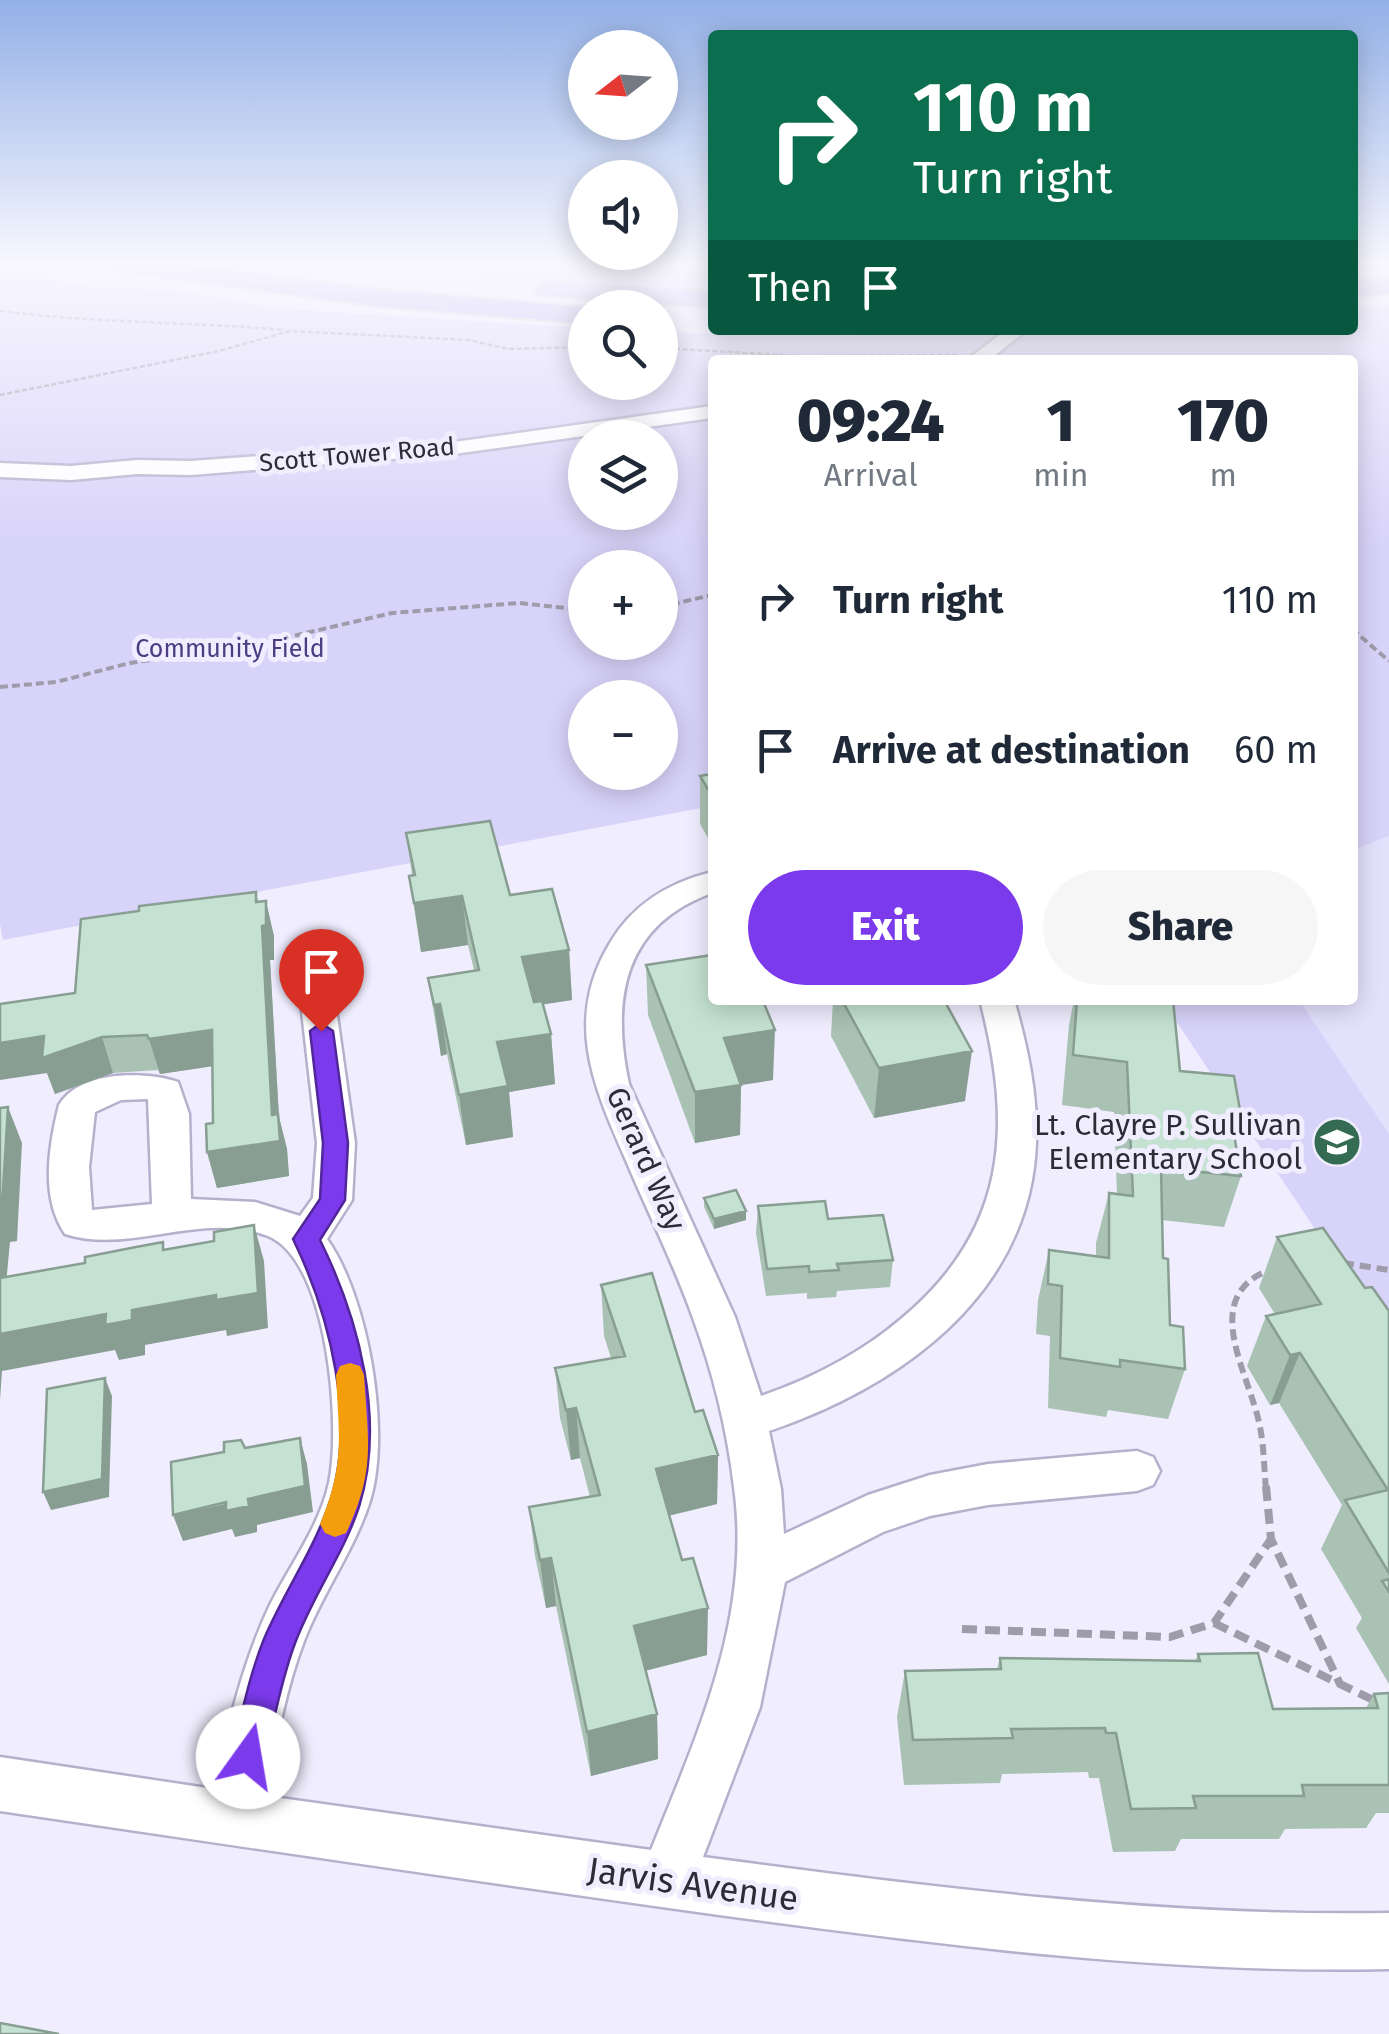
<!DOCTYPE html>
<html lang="en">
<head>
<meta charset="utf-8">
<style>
	body { margin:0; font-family:"Fira Sans",sans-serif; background:#f6f6f7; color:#1f2937; height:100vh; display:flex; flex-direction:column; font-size:38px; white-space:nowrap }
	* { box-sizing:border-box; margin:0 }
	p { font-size:32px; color:#747a83 }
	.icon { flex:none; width:55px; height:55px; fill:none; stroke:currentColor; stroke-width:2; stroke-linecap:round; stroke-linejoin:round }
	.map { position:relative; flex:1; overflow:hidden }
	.sheet { position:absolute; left:708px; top:355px; width:650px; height:650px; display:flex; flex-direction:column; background:#fff; border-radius:10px; box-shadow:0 5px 25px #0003 }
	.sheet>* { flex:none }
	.banner { position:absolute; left:708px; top:30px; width:650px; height:305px; border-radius:10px; box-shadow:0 5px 25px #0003; background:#0b6e4f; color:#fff; overflow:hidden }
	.needle { width:65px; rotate:253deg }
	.controls { position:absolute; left:568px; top:30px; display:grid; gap:20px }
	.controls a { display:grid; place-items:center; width:110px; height:110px; border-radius:50%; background:#fff; box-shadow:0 5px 25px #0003; font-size:50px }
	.pin { position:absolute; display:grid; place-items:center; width:85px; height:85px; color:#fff; margin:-102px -42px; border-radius:50% 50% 50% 0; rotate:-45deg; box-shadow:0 0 10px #0007 }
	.pin .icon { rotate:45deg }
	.me { position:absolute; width:110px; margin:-55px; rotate:13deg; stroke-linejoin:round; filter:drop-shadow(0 0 8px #0008) }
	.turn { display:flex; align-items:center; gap:35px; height:210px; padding:0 40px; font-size:45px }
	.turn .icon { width:130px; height:130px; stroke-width:2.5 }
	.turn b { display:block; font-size:70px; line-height:85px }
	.then { display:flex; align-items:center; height:95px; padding:0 40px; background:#0003; gap:20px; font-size:38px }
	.eta { display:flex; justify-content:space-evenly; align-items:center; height:170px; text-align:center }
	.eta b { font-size:60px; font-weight:800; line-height:70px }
	.action { display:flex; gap:20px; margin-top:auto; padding:20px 40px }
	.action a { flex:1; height:115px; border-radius:60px; background:#7c3aed; color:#fff; font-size:40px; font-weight:800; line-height:115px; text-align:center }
	.action a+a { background:#f6f6f7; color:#1f2937 }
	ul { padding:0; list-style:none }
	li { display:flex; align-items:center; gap:30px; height:150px; padding:0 40px }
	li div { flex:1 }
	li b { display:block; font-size:38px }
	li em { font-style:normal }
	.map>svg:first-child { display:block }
	.built { fill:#e4e1fd }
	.green { fill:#d8d3f9; fill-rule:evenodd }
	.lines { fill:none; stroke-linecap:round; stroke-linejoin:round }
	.minor-casing { stroke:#b5b1cc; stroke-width:5 }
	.highway-casing { stroke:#d1d0d3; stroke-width:5 }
	.path-far3 { stroke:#9e9cab; stroke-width:2.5; stroke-dasharray:5 2.5; stroke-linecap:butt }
	.path-far2 { stroke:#9e9cab; stroke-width:4; stroke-dasharray:8 4; stroke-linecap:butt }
	.path-far1 { stroke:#9e9cab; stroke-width:6; stroke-dasharray:11 6; stroke-linecap:butt }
	.path { stroke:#9e9cab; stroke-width:8; stroke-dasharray:15 8; stroke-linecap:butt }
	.minor { fill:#fff; fill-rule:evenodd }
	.highway { fill:#b2a8e9; fill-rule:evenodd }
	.wall { fill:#a9c2b4 }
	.shaded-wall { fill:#899e92 }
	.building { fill:#c4e1d1; stroke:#899e92; stroke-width:2.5 }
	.route { fill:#7c3aed; stroke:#51269a; stroke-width:2.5 }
	.slow { fill:#f59e0b }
	.labels { text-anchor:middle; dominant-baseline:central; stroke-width:10; stroke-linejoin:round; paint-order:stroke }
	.far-street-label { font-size:25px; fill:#2d2b36; stroke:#efedfe }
	.far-park-label { font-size:25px; fill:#4c3c81; stroke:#efedfe }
	.poi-label { font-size:30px; fill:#2d2b36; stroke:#efedfe; text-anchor:end }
	.street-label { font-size:30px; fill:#2d2b36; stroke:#efedfe }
	.near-street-label { font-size:35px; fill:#2d2b36; stroke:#efedfe }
</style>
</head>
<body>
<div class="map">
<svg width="1389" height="2034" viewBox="0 0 1389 2034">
	<rect width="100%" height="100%" fill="#efedfe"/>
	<path class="built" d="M1389 788V1285L1183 1000H1352L1353 794Z"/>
	<path class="green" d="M0 264 34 277 99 288 180 291 274 308 585 328V382H660V332L848 336 1004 330H1352L1353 306 1389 305V836L1353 850 1352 360H712V806L3 940 0 924ZM585 438H660V512H585ZM585 568H660V642H585ZM585 698H660V772H585Z
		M399 264H712V288L570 283Z
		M1162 1000H1299L1389 1134V1332L1315 1229Z"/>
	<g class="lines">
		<g class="minor-casing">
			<path id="minor" d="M1006 330H1027L989 360H967Z
				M712 406V418L454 454 191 475 137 474 71 480 0 477V463L71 466 137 460 191 461 454 442Z
				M712 872V893C623 925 611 1000 629 1084L735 1317 761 1396C811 1379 861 1353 901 1319 1008 1230 1013 1127 980 1000H1014C1031 1058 1043 1120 1032 1180 1008 1311 887 1391 769 1431L781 1489 784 1534 868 1495 930 1475 988 1464 1137 1451 1153 1457 1160 1471 1153 1485 1137 1491 988 1505 930 1516 883 1532 785 1582 760 1707 703 1857C932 1887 1158 1917 1389 1913V1969C1163 1974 942 1945 719 1915 479 1882 239 1846 0 1811V1757L214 1789C228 1726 242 1665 269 1607 289 1566 319 1528 329 1483 341 1427 329 1261 268 1236 201 1210 131 1255 65 1234 40 1198 49 1145 59 1105 80 1070 145 1071 178 1082L189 1114 191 1199 255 1202 300 1216 313 1198 317 1143 300 994 305 986 317 983 329 986 334 994 355 1143 352 1200 327 1239C369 1298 392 1436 369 1504 353 1552 322 1594 304 1641 285 1691 276 1744 266 1796L651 1850C698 1733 752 1616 734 1487 727 1429 713 1372 693 1318 674 1264 647 1211 625 1158 593 1085 564 1019 610 943 633 904 668 883 712 872ZM148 1099 152 1204 92 1210 89 1167 95 1112 121 1100Z"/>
		</g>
		<g class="highway-casing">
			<path id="highway" d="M109 264H180L378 290 585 307V323L378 306 121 271Z
				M1389 277V293L1352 297V281Z
				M548 282 712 291V307L539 295 535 290Z"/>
		</g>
		<path class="path-far3" d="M0 311C95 323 190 322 285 330
			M660 348 800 356 957 355
			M0 395 219 351 290 331 469 340 508 349 585 347"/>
		<path class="path-far2" d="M660 607 712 595
			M1352 629 1389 661
			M0 687 56 682 130 663 254 645 392 613 519 603 585 610"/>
		<path class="path-far1" d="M1343 1263 1389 1270
			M1266 1489C1264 1468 1264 1447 1260 1427 1250 1374 1198 1298 1269 1270"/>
		<path class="path" d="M1266 1486 1271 1539 1340 1684
			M1214 1623 1373 1700
			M962 1629 1170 1637 1214 1623 1271 1539"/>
		<use href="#minor" class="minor"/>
		<use href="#highway" class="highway"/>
	</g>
	<path class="wall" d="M712 774V845L700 824V776Z
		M406 833 510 895 569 950 572 1000 543 1004 551 1034 555 1084 509 1092 513 1137 466 1145 447 1054 441 1056 428 978 474 970 468 945 421 952 409 876 412 875Z
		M258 902 274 936V960H270L279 1117 287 1149 289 1176 217 1188 207 1152 213 1123 212 1066 160 1074 158 1070 113 1073 55 1094 47 1073 75 993Z
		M646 965 773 1080 741 1085 740 1135 695 1143 648 1015Z
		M833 1000H944L965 1101 874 1118 831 1036Z
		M1074 1000H1173L1180 1071 1240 1110 1234 1130 1241 1176 1224 1227 1162 1220 1163 1258 1170 1325 1185 1369 1168 1419 1108 1410 1106 1417 1048 1408 1050 1336 1036 1334 1038 1300 1049 1250 1096 1256V1243L1109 1193 1117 1194 1114 1112 1062 1105 1069 1025Z
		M704 1198 746 1220 714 1229 704 1207Z
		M758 1206 828 1219 893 1260 890 1287 837 1291 836 1297 807 1299V1293L766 1296 756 1233Z
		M1277 1237 1365 1288 1389 1311V1684L1356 1628 1362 1618 1321 1549 1342 1505 1279 1403 1270 1405 1247 1366 1266 1316 1275 1314 1259 1288Z
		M601 1285 695 1412 718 1455 717 1504 669 1516 707 1655 645 1671 657 1714 658 1759 591 1776 556 1606 546 1608 535 1556 529 1507 590 1497 580 1458 571 1460 560 1418 555 1368 611 1358 604 1336Z
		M1198 1654 1273 1709 1366 1708 1374 1694 1389 1693V1813H1376L1366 1828 1285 1829 1279 1839H1181L1175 1851 1113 1852 1099 1778H1089L1088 1772 1002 1774 1000 1783 904 1785 897 1717 905 1671 997 1669 1000 1658 1195 1661Z"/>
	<path class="shaded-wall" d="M256 892 263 926 266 901 274 936V960H270L279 1117 287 1149 289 1176 217 1188 207 1152 256 902Z
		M462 896 468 945 421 952 414 903Z
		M569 950 572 1000 527 1007 522 957Z
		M440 1004 447 1054 441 1056 434 1005Z
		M212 1030 221 1065 160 1074 149 1039Z
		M775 1030 773 1080 741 1085 740 1135 695 1143V1092L724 1038Z
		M551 1034 555 1084 509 1092 513 1137 466 1145 459 1095 497 1042Z
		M44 1036 102 1037 113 1073 55 1094 47 1073 0 1080V1043Z
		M972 1051 965 1101 874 1118 879 1068Z
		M8 1107 22 1143 17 1241 10 1242 3 1316 0 1308V1206Z
		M746 1211V1220L714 1229V1219Z
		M254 1225 264 1261 268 1328 227 1336 226 1330 145 1345V1355L119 1360 115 1350 2 1371 0 1400V1334L132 1310Z
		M1300 1353 1279 1403 1270 1405 1290 1355Z
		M105 1378 112 1396 109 1497 51 1510 43 1492Z
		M576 1408 580 1458 571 1460 566 1410Z
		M300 1438 307 1464 313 1512 257 1525V1532L235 1537 232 1529 183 1541 173 1515 248 1499Z
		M718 1455 717 1504 658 1518 656 1469Z
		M551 1558 556 1606 546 1608 540 1560Z
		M708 1608 707 1655 636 1673 634 1626Z
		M657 1714 658 1759 591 1776 587 1732Z"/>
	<path class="building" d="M712 774V796L700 776Z
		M490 821 510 895 552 889 569 950 522 957 534 1002 542 1001 551 1034 497 1042 508 1086 459 1095 440 1004 434 1005 428 978 479 970 462 896 414 903 409 876 415 875 406 833Z
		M256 892V902L266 901V925L262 926 272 1115 278 1114 280 1141 207 1152 206 1124 213 1123 212 1030 149 1039 147 1035 102 1037 42 1058 44 1036 0 1043V1004L75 993 81 919 139 911V906Z
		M712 955V1000L763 1001 775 1030 724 1038 741 1085 695 1092 646 965Z
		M842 1000H944L972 1051 879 1068Z
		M1077 1000H1173L1180 1071 1234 1076 1240 1110H1230L1241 1176 1161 1168 1163 1258 1168 1259 1170 1325 1183 1327 1185 1369 1120 1360V1367L1060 1358 1062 1286 1048 1284 1049 1250 1109 1258V1193L1133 1196 1127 1062 1073 1055Z
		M8 1107 2 1206H0V1108Z
		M736 1190 746 1211 714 1219 704 1198Z
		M825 1201 828 1219 883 1215 893 1260 837 1264 839 1270 809 1272V1266L767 1269 758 1206Z
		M254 1225 258 1293 216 1300V1295L132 1310V1320L105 1325 106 1314 0 1334V1278L85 1263V1257L136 1247 163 1242V1250L214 1241V1232Z
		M1323 1228 1365 1288 1372 1287 1389 1311V1573L1345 1500 1388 1490 1300 1353 1290 1355 1266 1316 1321 1304 1277 1237Z
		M652 1273 695 1412 703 1410 718 1455 656 1469 682 1560 693 1558 708 1608 634 1626 657 1714 587 1732 551 1558 540 1560 529 1507 600 1495 576 1408 566 1410 555 1368 625 1356 601 1285Z
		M105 1378 102 1479 43 1492 47 1389Z
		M300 1438 305 1486 248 1499 249 1506 226 1511V1502L173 1515 171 1462 224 1452V1442L241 1440 245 1448Z
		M1389 1579V1592L1382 1581Z
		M1258 1653 1273 1709 1378 1708 1374 1694 1389 1693V1785H1302L1304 1796H1193L1196 1808 1131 1809 1116 1733H1106L1105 1728 1011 1729 1013 1738 913 1740 905 1671 1001 1669 1000 1658 1200 1661 1198 1654Z
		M0 2023 59 2034H0Z"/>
	<linearGradient id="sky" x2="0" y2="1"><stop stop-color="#93b0e6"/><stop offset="0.48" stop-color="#f8f7ff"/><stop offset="1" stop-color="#f8f7ff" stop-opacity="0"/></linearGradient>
	<rect width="1389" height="549" fill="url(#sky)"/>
	<path class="route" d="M321 1023 333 1031 348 1143 345 1200 320 1240C359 1319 386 1420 359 1507 343 1555 311 1598 294 1646 281 1681 274 1721 265 1757L260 1769 248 1774 236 1769 231 1757C241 1718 249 1676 264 1639 283 1594 312 1553 328 1507 358 1425 330 1315 293 1239L320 1199 323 1143 310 1031Z"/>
	<path class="slow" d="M350 1363 360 1366 364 1375C368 1442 376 1470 346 1533L335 1537 325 1533 320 1524C345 1464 339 1437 336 1375L340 1366Z"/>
	<defs>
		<g id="school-disc" transform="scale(2.5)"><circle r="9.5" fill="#346b52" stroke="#efedfe"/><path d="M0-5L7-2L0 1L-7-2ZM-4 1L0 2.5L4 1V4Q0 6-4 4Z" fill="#fff"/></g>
	</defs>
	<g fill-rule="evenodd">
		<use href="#school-disc" x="1337" y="1142"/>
	</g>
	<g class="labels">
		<g class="far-street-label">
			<text transform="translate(357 455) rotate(-5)">Scott Tower Road</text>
		</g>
		<g class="far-park-label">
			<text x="230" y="649">Community Field</text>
		</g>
		<g class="poi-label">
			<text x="1302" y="1125">Lt. Clayre P. Sullivan<tspan x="1302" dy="34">Elementary School</tspan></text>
		</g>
		<g class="street-label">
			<text transform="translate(646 1159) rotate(66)">Gerard Way</text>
		</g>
		<g class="near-street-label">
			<text transform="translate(693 1884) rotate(8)">Jarvis Avenue</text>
		</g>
	</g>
</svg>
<div class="controls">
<a><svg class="needle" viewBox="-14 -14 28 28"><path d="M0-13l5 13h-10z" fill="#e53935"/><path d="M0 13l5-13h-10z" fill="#747a83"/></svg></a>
<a><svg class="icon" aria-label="sound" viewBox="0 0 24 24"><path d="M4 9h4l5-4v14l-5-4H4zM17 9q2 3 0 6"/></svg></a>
<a><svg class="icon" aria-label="search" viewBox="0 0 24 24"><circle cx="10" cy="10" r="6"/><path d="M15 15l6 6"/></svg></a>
<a><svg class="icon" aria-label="layers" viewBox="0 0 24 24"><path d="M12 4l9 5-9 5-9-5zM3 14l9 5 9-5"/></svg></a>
<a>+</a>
<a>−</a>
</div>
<div class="pin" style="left:321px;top:1031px;background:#d93025"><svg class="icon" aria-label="arrive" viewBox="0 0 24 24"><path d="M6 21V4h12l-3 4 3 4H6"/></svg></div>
<svg class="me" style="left:248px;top:1757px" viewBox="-20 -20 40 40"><circle r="19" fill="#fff"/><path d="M0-13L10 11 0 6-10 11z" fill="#7c3aed"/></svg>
<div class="banner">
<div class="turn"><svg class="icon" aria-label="right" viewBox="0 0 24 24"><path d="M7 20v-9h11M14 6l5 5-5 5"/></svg><div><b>110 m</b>Turn right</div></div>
<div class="then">Then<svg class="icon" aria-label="arrive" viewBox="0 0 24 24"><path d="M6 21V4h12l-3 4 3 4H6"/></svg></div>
</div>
<section class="sheet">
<div class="eta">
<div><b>09:24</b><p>Arrival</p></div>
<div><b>1</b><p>min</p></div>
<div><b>170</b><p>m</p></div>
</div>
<ul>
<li><svg class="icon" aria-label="right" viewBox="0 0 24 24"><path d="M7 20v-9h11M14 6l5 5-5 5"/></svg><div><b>Turn right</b></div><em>110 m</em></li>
<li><svg class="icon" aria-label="arrive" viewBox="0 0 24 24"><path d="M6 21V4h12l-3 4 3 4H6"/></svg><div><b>Arrive at destination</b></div><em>60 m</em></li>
</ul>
<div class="action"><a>Exit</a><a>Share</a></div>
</section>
</div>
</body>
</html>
